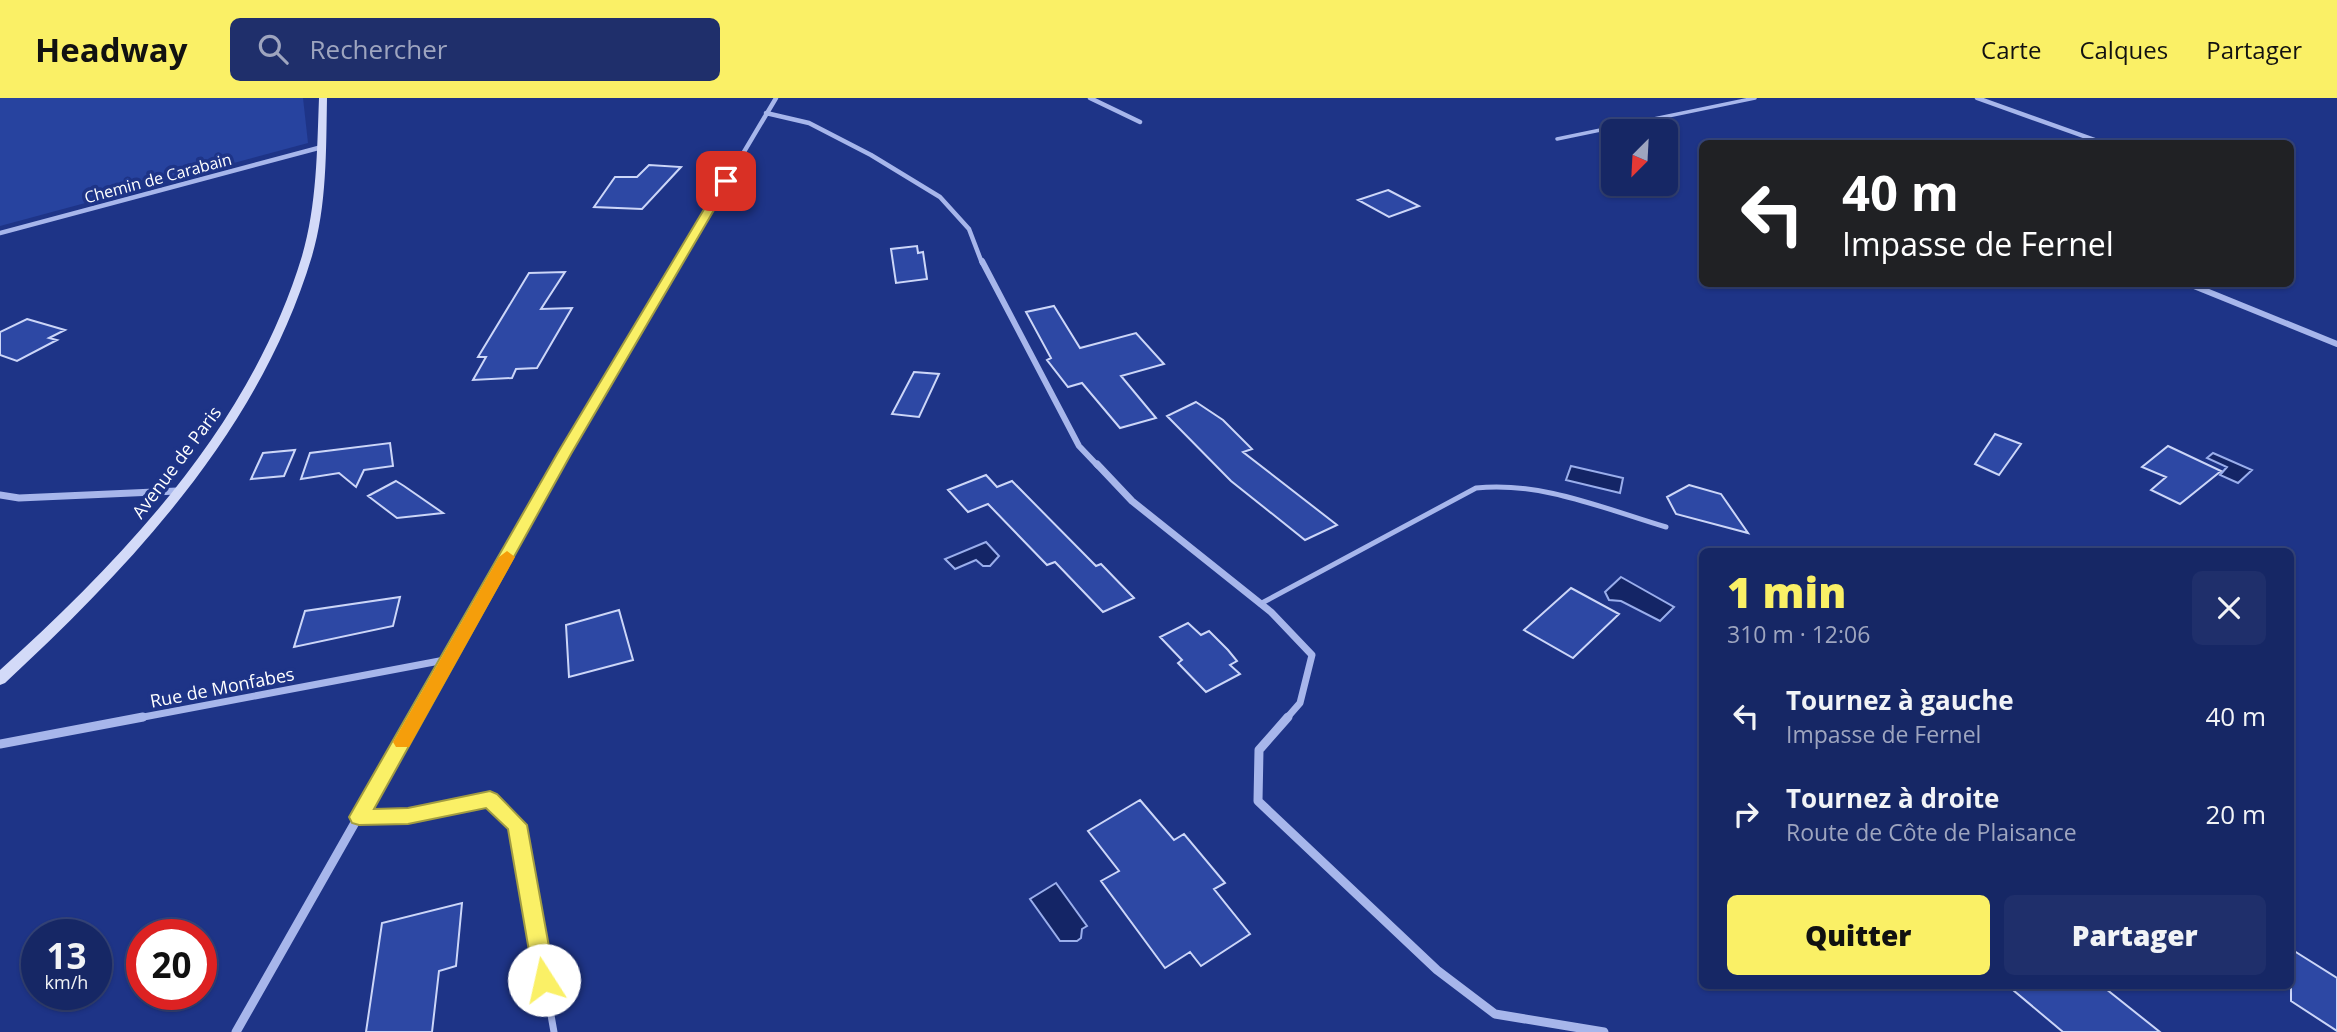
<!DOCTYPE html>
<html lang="fr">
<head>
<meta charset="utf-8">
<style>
	body { margin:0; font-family:"Open Sans",sans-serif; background:#1f2f6b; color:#f1f3f6; height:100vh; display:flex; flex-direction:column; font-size:26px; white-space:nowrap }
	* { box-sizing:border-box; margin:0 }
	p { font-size:23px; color:#9ea5bf }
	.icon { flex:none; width:38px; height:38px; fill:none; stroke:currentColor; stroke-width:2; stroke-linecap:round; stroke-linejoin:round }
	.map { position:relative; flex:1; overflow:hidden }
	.drawer { position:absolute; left:1699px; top:450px; width:595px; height:441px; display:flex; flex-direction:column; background:#162765; border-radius:10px; box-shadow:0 2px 5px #0004,0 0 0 2px #354479 }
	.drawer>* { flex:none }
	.guide { position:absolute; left:1699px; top:42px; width:595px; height:147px; border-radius:10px; box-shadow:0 2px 5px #0004,0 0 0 2px #354479; background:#202124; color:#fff; overflow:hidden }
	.needle { width:46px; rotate:204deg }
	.buttons { position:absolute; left:1601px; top:21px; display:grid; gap:14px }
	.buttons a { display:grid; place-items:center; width:77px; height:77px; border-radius:10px; background:#162765; box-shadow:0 2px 5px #0004,0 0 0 2px #354479; font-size:35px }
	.speed { position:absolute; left:21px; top:821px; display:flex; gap:14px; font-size:35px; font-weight:700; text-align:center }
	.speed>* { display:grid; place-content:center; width:91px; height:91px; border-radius:50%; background:#162765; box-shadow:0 2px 5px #0004,0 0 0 2px #354479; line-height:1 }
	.speed small { font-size:18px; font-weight:400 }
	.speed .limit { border:10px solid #d22; background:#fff; color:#111 }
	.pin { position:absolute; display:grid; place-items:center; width:60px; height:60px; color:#fff; margin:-30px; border-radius:14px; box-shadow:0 4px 10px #0006 }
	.me { position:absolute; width:77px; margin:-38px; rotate:350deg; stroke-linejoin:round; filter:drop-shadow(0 0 5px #0008) }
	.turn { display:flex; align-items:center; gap:24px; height:147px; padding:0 28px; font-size:32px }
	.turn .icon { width:91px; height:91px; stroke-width:2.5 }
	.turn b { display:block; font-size:49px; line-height:60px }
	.round { display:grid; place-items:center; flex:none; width:74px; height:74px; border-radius:10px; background:#1f2f6b }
	.summary { display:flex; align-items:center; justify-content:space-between; height:119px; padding:0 28px }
	h1 { font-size:42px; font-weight:800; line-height:52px; color:#faf066 }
	.action { display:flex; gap:14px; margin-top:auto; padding:14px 28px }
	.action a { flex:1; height:80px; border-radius:10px; background:#faf066; color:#111; font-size:28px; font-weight:800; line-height:80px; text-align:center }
	.action a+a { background:#1f2f6b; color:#f1f3f6 }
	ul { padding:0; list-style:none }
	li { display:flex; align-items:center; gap:21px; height:98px; padding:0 28px }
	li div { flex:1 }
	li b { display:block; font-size:26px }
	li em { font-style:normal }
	header { display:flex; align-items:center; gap:42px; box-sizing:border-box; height:98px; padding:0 35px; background:#faf066; color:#111 }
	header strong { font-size:33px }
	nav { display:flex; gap:38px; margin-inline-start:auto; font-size:24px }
	.search { width:490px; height:63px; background:#1f2f6b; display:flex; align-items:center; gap:18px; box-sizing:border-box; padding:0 24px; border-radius:10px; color:#9ea5bf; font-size:26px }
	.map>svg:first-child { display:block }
	.green { fill:#27439f }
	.water { fill:#142566; stroke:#9aaeec; stroke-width:2 }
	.building { fill:#2d48a4; stroke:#ccd6f8; stroke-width:2 }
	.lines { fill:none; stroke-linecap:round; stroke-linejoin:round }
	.lane-far2 { stroke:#a7b6eb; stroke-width:3.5 }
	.lane-far1 { stroke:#a7b6eb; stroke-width:5 }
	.lane { stroke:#a7b6eb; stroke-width:7 }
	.street-far3 { stroke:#a7b6eb; stroke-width:4.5 }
	.street-far2 { stroke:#a7b6eb; stroke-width:6 }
	.street-far1 { stroke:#a7b6eb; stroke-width:7 }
	.street { stroke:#a7b6eb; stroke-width:9 }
	.secondary { fill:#d3daf8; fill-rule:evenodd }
	.route { fill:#faf066; stroke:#a29c42; stroke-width:2 }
	.slow { fill:#f59e0b }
	.labels { text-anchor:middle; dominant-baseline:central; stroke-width:7; stroke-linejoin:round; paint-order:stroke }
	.far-street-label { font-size:16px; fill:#fff; stroke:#1e3487 }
	.street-label { font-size:18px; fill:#fff; stroke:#1e3487 }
</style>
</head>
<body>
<header>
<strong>Headway</strong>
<div class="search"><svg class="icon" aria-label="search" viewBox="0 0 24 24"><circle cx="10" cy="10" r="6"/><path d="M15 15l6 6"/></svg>Rechercher</div>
<nav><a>Carte</a><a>Calques</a><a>Partager</a></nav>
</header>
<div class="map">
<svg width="2337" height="934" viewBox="0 0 2337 934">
	<rect width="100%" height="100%" fill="#1e3487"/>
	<path class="green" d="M0 0H303L308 45 0 128Z"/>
	<path class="water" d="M2213 355 2252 372 2238 385 2220 377 2227 369 2207 360Z
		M1571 368 1623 380 1620 395 1566 382Z
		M986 444 999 458 990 468H983L976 462 955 471 945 461Z
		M1621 479 1674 509 1660 523 1621 503 1609 502 1605 494Z
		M1056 785 1087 828 1082 831 1081 840 1077 843H1060L1030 801Z"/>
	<path class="building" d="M649 67 681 69 642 111 594 109 615 79H637Z
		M1388 92 1419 108 1389 119 1358 102Z
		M917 148 918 155 923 154 927 181 896 185 891 151Z
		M565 174 541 211 572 210 537 270 516 271 512 280 473 282 486 259H478L529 175Z
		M1054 208 1080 250 1136 235 1164 266 1121 278 1156 320 1120 330 1082 285 1068 289 1047 262 1051 260 1026 214Z
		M27 221 65 232 49 240 57 242 17 263 0 257V234Z
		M914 274 939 276 919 319 892 316Z
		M1196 304 1223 322 1252 351 1243 354 1337 427 1305 442 1231 383 1167 318Z
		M1995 336 2021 346 1999 377 1975 366Z
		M390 345 393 368 364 372 356 389 339 375 301 381 310 355Z
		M2168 348 2221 373 2180 406 2151 392 2166 379 2142 369Z
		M295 352 284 378 251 381 263 355Z
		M986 377 997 389 1012 383 1096 468 1101 466 1134 500 1103 514 1055 464 1047 467 988 406 968 414 948 392Z
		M396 383 404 388 443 415 397 420 368 398Z
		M1689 387 1721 396 1748 435 1676 416 1667 399Z
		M1571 490 1619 516 1573 560 1524 532Z
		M400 499 393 528 294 549 305 513Z
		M619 512 633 562 569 579 566 527Z
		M1188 525 1201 537 1209 533 1228 552 1237 563 1230 567 1240 576 1206 594 1178 565 1182 562 1160 539Z
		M1140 702 1174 742 1184 736 1225 785 1214 791 1250 836 1201 868 1190 854 1165 870 1101 783 1119 773 1088 733Z
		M462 805 456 868 439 873 432 934H366L382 825Z
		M2291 851 2337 880V933L2291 903Z
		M2007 887H2101L2160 934H2063Z"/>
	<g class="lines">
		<path class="lane-far2" d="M1557 41 1755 0
			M2074 46 2091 41"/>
		<path class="lane-far1" d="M1260 506 1476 390C1541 383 1605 411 1666 429"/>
		<path class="lane" d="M359 719 408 718 490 701 517 727 554 934"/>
		<path class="street-far3" d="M1090 0 1140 24
			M1977 0 2106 46
			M766 15 809 25 871 57 940 99 969 131 982 165
			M0 135 322 49
			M678 165 776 0"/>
		<path class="street-far2" d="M982 163 1079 348 1098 368
			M2189 186 2337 246
			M557 368 679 163"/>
		<path class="street-far1" d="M1097 366 1132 403 1271 514 1312 557 1300 605 1286 621
			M0 397 19 400 177 393
			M133 621 450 561
			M414 621 558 366"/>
		<path class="street" d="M1288 619 1259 652 1258 703 1437 872 1495 916 1604 934
			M0 646 143 619
			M236 934 415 619"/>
		<path class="secondary" d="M319 0H327C326 52 327 108 312 158 260 331 134 465 5 585L0 587V572C127 457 251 326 302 158 317 107 317 52 319 0Z"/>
	</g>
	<path class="route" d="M726 80 731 83 571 356 374 711 408 710 490 693 497 696 527 727 555 882 552 889 544 892 537 889 534 882 508 731 486 710 408 726 359 727 352 725 349 719 557 356 721 83Z"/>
	<path class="slow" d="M507 453 515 459 409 649H396L393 644 396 639 499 459Z"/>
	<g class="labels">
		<g class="far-street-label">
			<text transform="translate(158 80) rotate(-15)">Chemin de Carabain</text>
		</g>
		<g class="street-label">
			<text transform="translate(176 364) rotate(-53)">Avenue de Paris</text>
			<text transform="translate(222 589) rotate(-11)">Rue de Monfabes</text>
		</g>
	</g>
</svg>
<div class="buttons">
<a><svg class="needle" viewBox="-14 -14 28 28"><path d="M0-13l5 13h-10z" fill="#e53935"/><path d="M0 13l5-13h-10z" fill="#9ea5bf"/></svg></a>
</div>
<div class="speed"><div>13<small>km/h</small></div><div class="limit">20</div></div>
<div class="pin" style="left:726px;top:83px;background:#d93025"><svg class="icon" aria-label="arrive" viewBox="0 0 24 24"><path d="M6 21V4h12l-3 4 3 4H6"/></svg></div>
<svg class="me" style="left:544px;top:882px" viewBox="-20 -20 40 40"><circle r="19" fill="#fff"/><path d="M0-13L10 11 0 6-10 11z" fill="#faf066"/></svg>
<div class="guide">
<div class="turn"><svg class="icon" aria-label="left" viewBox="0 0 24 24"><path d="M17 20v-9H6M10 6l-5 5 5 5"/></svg><div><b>40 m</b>Impasse de Fernel</div></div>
</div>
<section class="drawer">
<div class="summary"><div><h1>1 min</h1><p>310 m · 12:06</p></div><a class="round"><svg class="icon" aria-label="close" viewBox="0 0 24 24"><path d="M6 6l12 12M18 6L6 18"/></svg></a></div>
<ul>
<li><svg class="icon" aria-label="left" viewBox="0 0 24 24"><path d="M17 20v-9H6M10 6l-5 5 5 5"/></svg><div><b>Tournez à gauche</b><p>Impasse de Fernel</p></div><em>40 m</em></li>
<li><svg class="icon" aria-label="right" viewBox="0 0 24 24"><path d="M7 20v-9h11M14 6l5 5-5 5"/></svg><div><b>Tournez à droite</b><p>Route de Côte de Plaisance</p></div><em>20 m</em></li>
</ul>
<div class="action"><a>Quitter</a><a>Partager</a></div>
</section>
</div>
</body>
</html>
